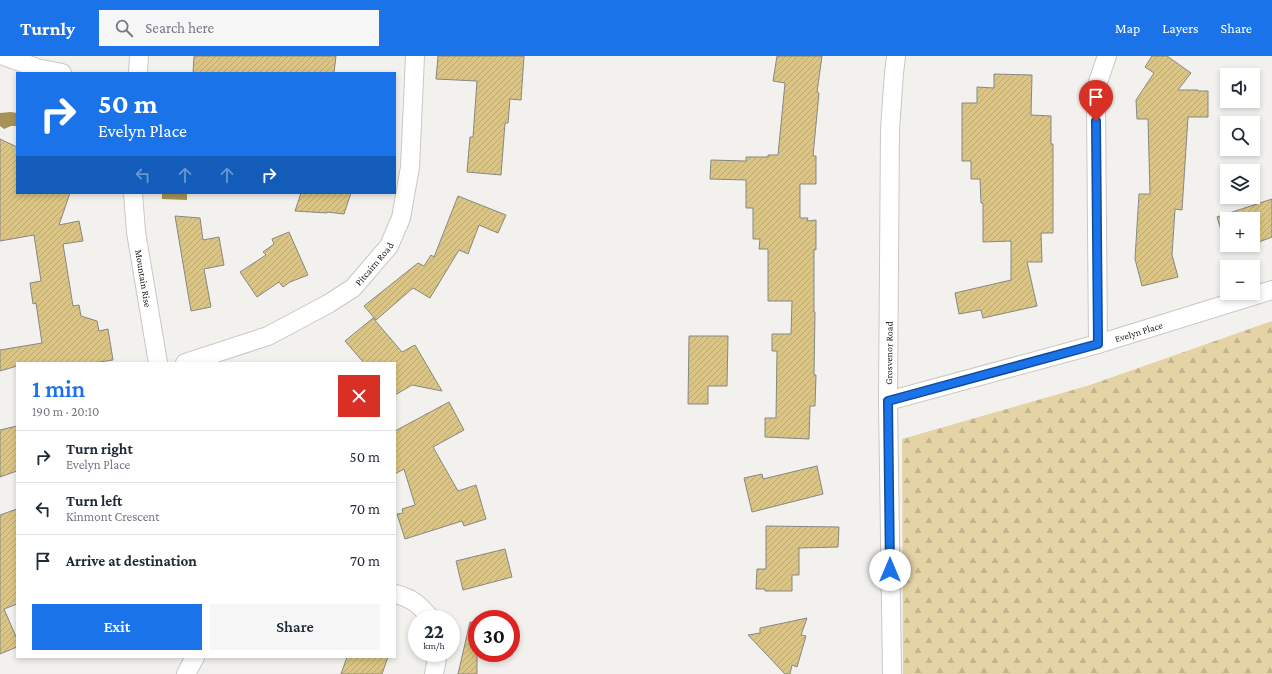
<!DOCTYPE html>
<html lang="en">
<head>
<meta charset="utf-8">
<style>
	body { margin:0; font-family:"Crimson Pro",serif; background:#f6f6f7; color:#1f2937; height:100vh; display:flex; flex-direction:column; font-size:15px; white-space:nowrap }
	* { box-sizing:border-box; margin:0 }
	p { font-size:13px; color:#747a83 }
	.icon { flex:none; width:22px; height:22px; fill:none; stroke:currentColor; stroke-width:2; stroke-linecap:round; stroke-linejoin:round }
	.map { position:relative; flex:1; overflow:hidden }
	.details { position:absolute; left:16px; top:306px; width:380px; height:296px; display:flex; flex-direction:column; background:#fff; border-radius:0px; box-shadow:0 2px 6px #0003 }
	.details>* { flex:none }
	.guide { position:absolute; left:16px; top:16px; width:380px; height:122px; border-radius:0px; box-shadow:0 2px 6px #0003; background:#1a73e8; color:#fff; overflow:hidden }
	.buttons { position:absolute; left:1220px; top:12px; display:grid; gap:8px }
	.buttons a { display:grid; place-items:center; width:40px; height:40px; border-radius:0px; background:#fff; box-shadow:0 2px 6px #0003; font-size:20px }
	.speed { position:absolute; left:408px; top:554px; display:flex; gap:8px; font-size:20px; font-weight:700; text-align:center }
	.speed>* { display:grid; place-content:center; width:52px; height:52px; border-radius:50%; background:#fff; box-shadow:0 2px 6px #0003; line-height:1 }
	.speed small { font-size:10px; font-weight:400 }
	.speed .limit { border:6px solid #d22; background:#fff; color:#111 }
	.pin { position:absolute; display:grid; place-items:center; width:34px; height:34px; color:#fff; margin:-41px -17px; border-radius:50% 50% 50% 0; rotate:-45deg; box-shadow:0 0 4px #0007 }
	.pin .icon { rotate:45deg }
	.me { position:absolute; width:44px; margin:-22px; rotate:0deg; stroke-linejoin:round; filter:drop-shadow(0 0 3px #0008) }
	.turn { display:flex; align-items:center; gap:14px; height:84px; padding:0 16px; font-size:18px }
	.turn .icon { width:52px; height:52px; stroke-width:2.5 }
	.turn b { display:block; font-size:28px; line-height:34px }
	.lanes { display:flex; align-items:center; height:38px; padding:0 16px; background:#0003; justify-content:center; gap:20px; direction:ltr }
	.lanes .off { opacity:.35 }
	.round { display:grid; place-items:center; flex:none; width:42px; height:42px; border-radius:0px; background:#f6f6f7 }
	.overview { display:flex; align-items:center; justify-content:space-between; height:68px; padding:0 16px }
	h1 { font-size:24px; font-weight:600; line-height:30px; color:#1a73e8 }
	.cta { display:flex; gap:8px; margin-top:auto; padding:8px 16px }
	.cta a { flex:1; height:46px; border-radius:0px; background:#1a73e8; color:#fff; font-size:16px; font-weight:600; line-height:46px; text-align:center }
	.cta a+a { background:#f6f6f7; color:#1f2937 }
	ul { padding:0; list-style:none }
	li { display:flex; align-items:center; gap:12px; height:52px; padding:0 16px; border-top:1px solid #e0e1e3 }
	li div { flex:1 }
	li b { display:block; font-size:15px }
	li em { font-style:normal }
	header { display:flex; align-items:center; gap:24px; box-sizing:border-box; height:56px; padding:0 20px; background:#1a73e8; color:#fff }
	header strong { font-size:19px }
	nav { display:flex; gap:22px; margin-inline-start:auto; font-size:14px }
	.search { width:280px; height:36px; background:#f6f6f7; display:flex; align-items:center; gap:10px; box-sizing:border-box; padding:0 14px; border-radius:0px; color:#747a83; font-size:15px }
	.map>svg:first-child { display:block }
	.forest { fill:url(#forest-firs) }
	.water { fill:#a79356 }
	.building { fill:url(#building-hatch); stroke:#878784 }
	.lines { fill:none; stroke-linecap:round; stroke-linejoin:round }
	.street-casing { stroke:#c9c8c5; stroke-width:20 }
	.street { stroke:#fff; stroke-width:18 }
	.route-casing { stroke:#114b97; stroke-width:10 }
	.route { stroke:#1a73e8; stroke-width:7 }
	.labels { text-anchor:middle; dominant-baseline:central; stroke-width:3; stroke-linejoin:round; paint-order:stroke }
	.street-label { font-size:10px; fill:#1e1e1d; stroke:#fffefc }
</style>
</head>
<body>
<header>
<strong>Turnly</strong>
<div class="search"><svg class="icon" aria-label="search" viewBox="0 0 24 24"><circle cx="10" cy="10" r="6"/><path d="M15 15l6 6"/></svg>Search here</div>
<nav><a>Map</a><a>Layers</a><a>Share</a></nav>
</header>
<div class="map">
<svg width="1272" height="618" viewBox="0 0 1272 618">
	<defs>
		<pattern id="forest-firs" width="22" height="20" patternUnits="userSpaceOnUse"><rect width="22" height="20" fill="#e3d3a5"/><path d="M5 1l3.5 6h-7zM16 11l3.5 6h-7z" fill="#c2b58e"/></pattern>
		<pattern id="building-hatch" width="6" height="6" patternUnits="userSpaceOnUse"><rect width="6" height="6" fill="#dac586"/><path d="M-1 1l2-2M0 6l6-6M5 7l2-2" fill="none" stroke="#bba973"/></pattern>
	</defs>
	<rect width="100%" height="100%" fill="#f2f1ee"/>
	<path class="forest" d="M1272 265V618H903L902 383 1090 329Z"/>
	<path class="water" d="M11 56 17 57V70H11L4 73 0 70V57Z
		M162 137H187V144L162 143Z"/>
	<path class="building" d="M194 0H336L334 17H193Z
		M438 0H524L521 44 510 43 508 67H505L501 119 467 116 470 81H473L477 25 436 23Z
		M777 0H822L817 36 819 37 813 100H816V128H800V162H808L807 165 816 164V194L814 193V256H815L814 319H816L815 350H810L809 383 765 381V362H776L777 295H772V278H791L792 245H768V193H759L760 183H753V152H746V124L710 123 711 104 746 105V101H768V99H778L785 27 773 25Z
		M1152 0H1167L1191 17 1178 34H1198V35H1208V61H1188L1182 154 1175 153 1172 199 1178 221 1142 230 1135 203 1139 138H1150L1148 63H1137L1136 44 1154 17 1145 11Z
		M994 18 1032 19 1031 59 1051 60V88H1053V177H1041L1042 206H1027L1037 250 983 262 981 254 959 258 955 237 1011 224V185L983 186V147H981L980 123H971V105H962V47H977V31L994 32Z
		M0 83 17 91V137H70L59 169 79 165 83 185 63 188 73 250 79 249 81 260 97 265 99 275 108 273 113 304 93 307H17V310L0 315V294L42 287 36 247 33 248 30 227 41 225 34 179 0 185Z
		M301 137H351L344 158 327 156V157L295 155Z
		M458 140 506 159 498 177 479 169 468 198 459 194 430 242 413 232 376 264 364 250 418 207 424 210 431 199 434 201Z
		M1272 143V181L1259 186 1256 178H1253V163H1227V187H1225L1217 161Z
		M175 160 200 162 203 184 219 181 224 209 204 213 211 251 191 255Z
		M289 176 308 219 290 226 283 231 279 226 257 241 240 216 266 199 263 196 274 188 272 183Z
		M373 262 402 296 415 289 442 335 412 329 395 339V307H364L345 285Z
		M689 280H728L727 330H708V348H688Z
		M449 346 464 374 433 391 458 435 476 429 486 463 464 470 462 465 405 483 397 458 403 457 402 453 415 449 404 413 395 418V375Z
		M17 370V415L0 421V374Z
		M817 410 823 438 752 456 744 422 762 418 763 423Z
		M17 453V548L4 553 17 583V591L0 598V459Z
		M766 470 839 471 838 491 799 492V519H792V535H765V533H756L757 513H766Z
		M505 493 512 521 463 534 456 505Z
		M807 562 801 579 806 580 797 611 792 609 790 618H785L748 579 760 577V572Z
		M470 566 477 567V618H458Z
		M347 601H388L382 618H341Z"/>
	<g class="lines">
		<g class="street-casing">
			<g id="street">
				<path d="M4 0 37 12 62 17"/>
				<path d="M138 17 139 0"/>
				<path id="s1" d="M133 137 136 176 158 307"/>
				<path d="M1098 288 1096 49 1098 26 1107 0"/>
				<path id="s2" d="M185 307 268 280 328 248 353 232 389 190 401 162 410 111 415 0"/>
				<path id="s3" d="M888 345 1098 288 1272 234"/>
				<path d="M395 538C412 542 420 549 431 563"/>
				<path d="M186 618 195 601"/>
				<path d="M434 618 438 597"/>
				<path id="s4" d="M892 618 888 345 890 73 894 17 896 0"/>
			</g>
		</g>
		<use href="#street" class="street"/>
	</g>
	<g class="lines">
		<g class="route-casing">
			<path id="route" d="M890 514 888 345 1098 288 1096 65"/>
		</g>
		<use href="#route" class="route"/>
	</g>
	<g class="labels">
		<g class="street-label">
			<text stroke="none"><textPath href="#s2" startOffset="217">Pitcairn Road</textPath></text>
			<text stroke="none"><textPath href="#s1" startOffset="86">Mountain Rise</textPath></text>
			<text stroke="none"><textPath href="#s3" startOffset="260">Evelyn Place</textPath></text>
			<text stroke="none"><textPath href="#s4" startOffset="321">Grosvenor Road</textPath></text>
		</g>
	</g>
</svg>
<div class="buttons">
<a><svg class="icon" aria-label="sound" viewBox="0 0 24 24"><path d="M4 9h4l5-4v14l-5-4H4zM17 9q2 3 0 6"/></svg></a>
<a><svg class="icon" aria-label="search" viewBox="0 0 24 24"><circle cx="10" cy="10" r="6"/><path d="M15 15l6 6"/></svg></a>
<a><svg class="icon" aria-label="layers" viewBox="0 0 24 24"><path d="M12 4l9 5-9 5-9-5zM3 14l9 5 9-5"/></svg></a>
<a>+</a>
<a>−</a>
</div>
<div class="speed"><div>22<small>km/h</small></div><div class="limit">30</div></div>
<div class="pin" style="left:1096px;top:65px;background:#d93025"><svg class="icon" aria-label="arrive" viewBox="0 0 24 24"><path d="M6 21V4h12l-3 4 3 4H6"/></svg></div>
<svg class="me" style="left:890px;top:514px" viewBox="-20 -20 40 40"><circle r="19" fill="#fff"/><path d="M0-13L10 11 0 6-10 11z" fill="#1a73e8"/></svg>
<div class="guide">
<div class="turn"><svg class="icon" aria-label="right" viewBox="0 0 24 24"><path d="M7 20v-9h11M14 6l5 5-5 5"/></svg><div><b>50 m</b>Evelyn Place</div></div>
<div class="lanes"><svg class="icon off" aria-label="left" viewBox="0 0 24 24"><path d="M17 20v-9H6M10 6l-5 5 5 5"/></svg><svg class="icon off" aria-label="ahead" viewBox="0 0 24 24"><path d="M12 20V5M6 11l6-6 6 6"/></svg><svg class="icon off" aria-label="ahead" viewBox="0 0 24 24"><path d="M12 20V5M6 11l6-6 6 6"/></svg><svg class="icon" aria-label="right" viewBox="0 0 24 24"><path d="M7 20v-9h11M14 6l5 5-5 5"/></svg></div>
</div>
<section class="details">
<div class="overview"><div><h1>1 min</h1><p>190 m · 20:10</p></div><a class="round" style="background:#d93025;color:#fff"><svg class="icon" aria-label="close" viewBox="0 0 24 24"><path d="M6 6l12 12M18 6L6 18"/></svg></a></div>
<ul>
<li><svg class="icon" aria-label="right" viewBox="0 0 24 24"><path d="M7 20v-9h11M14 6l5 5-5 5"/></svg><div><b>Turn right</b><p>Evelyn Place</p></div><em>50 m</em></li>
<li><svg class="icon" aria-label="left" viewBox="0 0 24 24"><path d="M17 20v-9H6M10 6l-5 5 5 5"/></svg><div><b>Turn left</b><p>Kinmont Crescent</p></div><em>70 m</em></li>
<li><svg class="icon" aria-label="arrive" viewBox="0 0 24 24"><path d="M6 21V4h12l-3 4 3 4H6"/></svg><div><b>Arrive at destination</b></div><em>70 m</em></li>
</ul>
<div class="cta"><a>Exit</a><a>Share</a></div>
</section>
</div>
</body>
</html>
